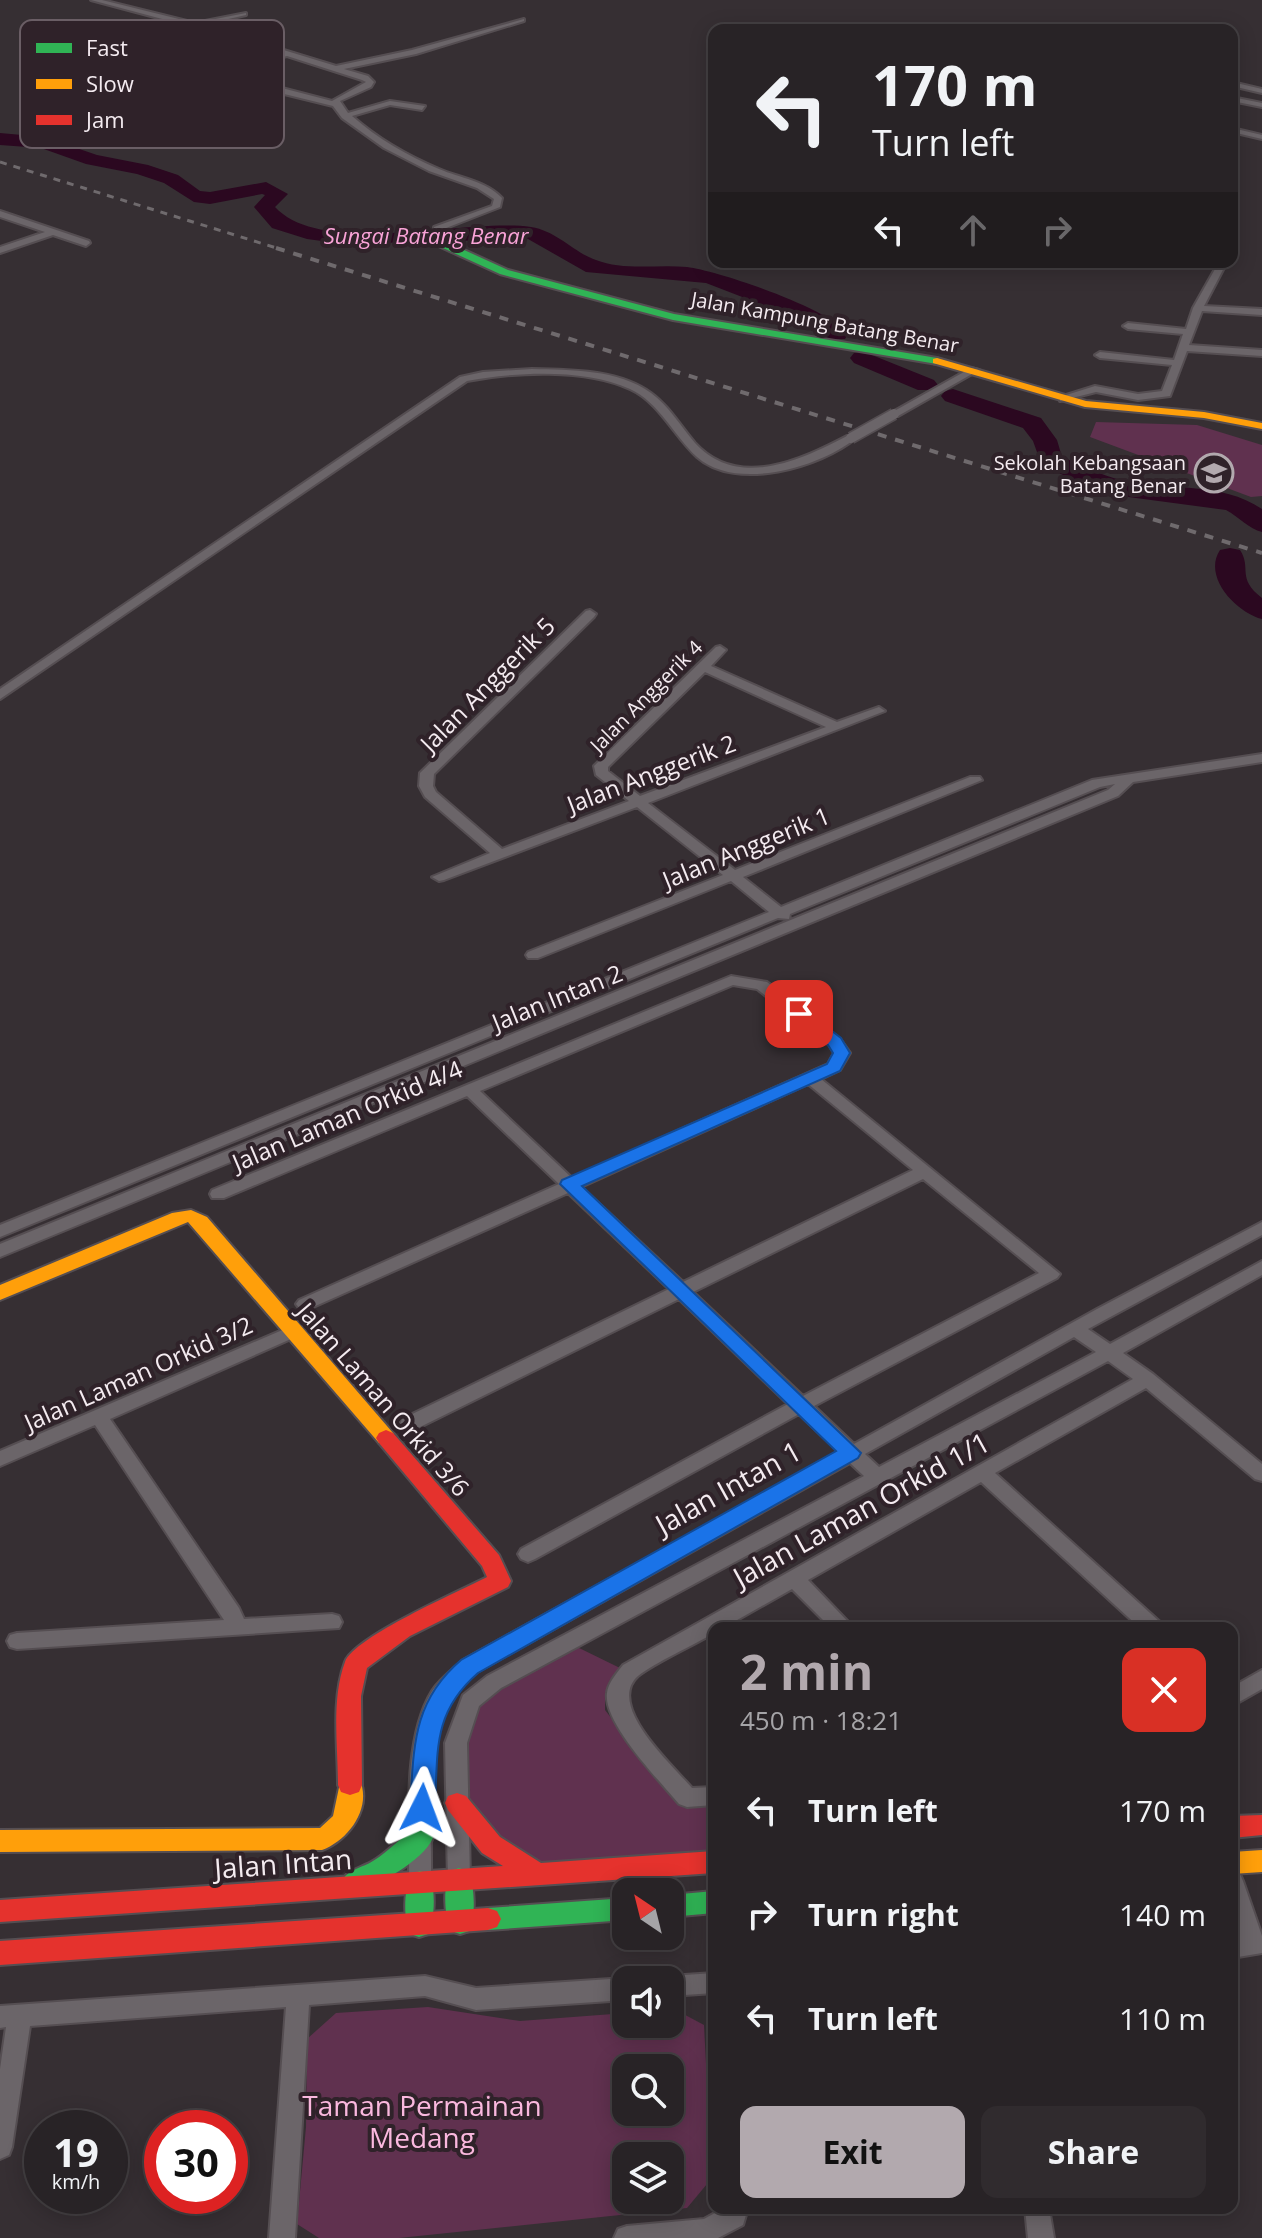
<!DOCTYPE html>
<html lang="en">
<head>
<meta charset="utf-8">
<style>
	body { margin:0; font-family:"Open Sans",sans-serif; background:#302b2e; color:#f1f3f6; height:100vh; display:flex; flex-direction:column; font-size:30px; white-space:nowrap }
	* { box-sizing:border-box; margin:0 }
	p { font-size:26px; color:#a5a4a7 }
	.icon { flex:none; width:44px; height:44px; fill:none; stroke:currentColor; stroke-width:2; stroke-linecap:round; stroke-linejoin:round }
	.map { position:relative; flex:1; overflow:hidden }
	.panel { position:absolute; left:708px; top:1622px; width:530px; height:592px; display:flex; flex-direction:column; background:#282326; border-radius:16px; box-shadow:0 4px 20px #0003,0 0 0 2px #444043 }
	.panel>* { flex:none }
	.hud { position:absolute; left:708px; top:24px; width:530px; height:244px; border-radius:16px; box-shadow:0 4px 20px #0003,0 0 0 2px #444043; background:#282326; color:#f1f3f6; overflow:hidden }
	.needle { width:52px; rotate:325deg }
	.buttons { position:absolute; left:612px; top:1878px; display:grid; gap:16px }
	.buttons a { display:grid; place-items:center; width:72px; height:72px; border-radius:16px; background:#282326; box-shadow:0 4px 20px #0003,0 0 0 2px #444043; font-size:40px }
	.speed { position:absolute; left:24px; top:2110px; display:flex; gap:16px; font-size:40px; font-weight:700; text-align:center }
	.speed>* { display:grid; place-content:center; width:104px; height:104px; border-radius:50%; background:#282326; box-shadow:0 4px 20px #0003,0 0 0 2px #444043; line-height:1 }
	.speed small { font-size:20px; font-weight:400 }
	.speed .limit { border:12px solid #d22; background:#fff; color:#111 }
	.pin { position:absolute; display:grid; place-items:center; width:68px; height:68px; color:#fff; margin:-34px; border-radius:16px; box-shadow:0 4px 12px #0006 }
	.me { position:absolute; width:88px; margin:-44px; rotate:3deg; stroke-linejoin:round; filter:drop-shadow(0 0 6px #0008) }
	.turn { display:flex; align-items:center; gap:28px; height:168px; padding:0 32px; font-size:36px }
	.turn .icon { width:104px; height:104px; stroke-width:2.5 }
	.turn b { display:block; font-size:56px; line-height:68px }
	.lanes { display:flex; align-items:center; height:76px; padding:0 32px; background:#0003; justify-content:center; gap:40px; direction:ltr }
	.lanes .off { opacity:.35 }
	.round { display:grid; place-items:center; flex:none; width:84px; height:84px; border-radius:16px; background:#302b2e }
	.summary { display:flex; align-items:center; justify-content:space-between; height:136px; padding:0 32px }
	h1 { font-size:48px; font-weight:700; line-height:60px; color:#b2a9ae }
	.action { display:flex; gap:16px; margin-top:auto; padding:16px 32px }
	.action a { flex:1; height:92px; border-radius:16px; background:#b2a9ae; color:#111; font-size:32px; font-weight:700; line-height:92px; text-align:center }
	.action a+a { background:#302b2e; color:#f1f3f6 }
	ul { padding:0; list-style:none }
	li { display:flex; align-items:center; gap:24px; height:104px; padding:0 32px }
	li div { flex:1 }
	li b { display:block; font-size:30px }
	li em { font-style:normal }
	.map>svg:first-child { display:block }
	.green { fill:#60314f; fill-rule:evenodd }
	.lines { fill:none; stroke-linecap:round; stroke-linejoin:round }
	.river { fill:#2b0820; fill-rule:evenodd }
	.street-casing { stroke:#554e52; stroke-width:4 }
	.fast-casing { stroke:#554e52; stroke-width:4 }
	.slow-casing { stroke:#554e52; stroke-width:4 }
	.jam-casing { stroke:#554e52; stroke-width:4 }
	.street { fill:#6b6569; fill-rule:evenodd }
	.fast { fill:#30b455; fill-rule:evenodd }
	.slow { fill:#ff9f0a; fill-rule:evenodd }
	.jam { fill:#e5322d; fill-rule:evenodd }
	.rail-far1 { stroke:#6f6a6d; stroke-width:3; stroke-dasharray:7 7; stroke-linecap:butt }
	.rail { stroke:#6f6a6d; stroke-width:4; stroke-dasharray:9 9; stroke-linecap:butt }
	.street-bridge-casing { stroke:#554e52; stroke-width:13; stroke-linecap:butt }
	.street-bridge { stroke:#6b6569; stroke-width:10 }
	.route { fill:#1a73e8; stroke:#114b97; stroke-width:2 }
	.labels { text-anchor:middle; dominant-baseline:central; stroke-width:8; stroke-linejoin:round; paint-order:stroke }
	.far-street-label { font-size:20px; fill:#f4ebf0; stroke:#2f2229 }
	.far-poi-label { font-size:20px; fill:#f4ebf0; stroke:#2f2229; text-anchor:end }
	.far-water-label { font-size:22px; font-style:italic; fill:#f9a3d7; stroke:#2f2229 }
	.street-label { font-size:24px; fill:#f4ebf0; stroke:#2f2229 }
	.near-street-label { font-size:28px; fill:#f4ebf0; stroke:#2f2229 }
	.near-park-label { font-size:28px; fill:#fab8de; stroke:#2f2229 }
	.key { fill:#2f2229; stroke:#6a5e65; stroke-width:2 }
	.key-label { font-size:22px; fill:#f4ebf0 }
</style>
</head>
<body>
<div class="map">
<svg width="1262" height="2238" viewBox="0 0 1262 2238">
	<rect width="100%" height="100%" fill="#362f33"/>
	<path class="green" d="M1096 422 1197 425 1262 445V496L1251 497 1090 437Z
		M575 1646 620 1668 605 1695V1710L678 1804 714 1802V1854L540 1865 507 1849 469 1799 467 1743 482 1701Z
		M428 2007 520 2021 626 2013V2024H670V2009H674L704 2025 712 2178 687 2208 399 2238H319L297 2224 306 2127 307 2039 336 2013ZM626 2068H670V2112H626ZM626 2156H670V2200H626Z"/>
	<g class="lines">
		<path class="river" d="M0 133 44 137 97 155 148 165 178 175 200 191 210 192 266 182 288 194 275 207C322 258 466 218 531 227 557 231 573 252 596 260 623 271 658 264 687 267 719 271 831 309 848 334L845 339H829L750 300 706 283 586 272 528 239 344 244 307 239 272 228 254 207 265 195 262 194 210 204 194 202 164 183 137 174 86 164 41 148 0 145Z
			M862 351 934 380 938 385 934 390H918L854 363 850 358 854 353Z
			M953 389 1041 418 1057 440 1062 457C1081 465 1101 475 1121 480 1167 491 1221 481 1262 509V532C1249 529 1239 517 1226 510L1121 496 1094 488 1042 466 1033 441 1023 428 945 401 941 396 945 391Z
			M1230 548 1240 550C1252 568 1236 578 1262 598V619C1237 613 1202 577 1220 550Z"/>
		<g class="street-casing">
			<path id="street" d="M91 0H102L195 23 246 13V15L202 25 336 66 412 50 524 19V21L416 54 344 69 368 76 374 82 371 87 340 101 348 113 390 101 425 106 422 110 390 105 352 116C378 139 408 156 439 169 460 178 486 181 502 198L500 207 441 230 440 241 433 243 434 227 492 206 494 199 477 188 429 171 384 148 342 118 333 106 272 91 220 73 107 102V98L279 53 204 30 98 52 101 48 196 28ZM287 56 362 80 366 82 332 101 278 87 229 71Z
				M1232 82 1262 89V93L1232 86Z
				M1232 97 1262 103V107L1232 101Z
				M1232 128 1262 135V139L1232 132Z
				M0 211 89 241 90 243 86 246 53 235 0 253V247L45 232 0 217Z
				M1219 262H1227L1204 306 1262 309V315L1202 311 1189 345 1262 350V356L1187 351 1170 396 1138 400 1096 392 1060 401V397L1095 386 1138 394 1162 391 1172 365 1100 358 1095 355 1100 352 1174 360 1183 334 1128 329 1123 326 1128 323 1186 329 1193 308Z
				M971 368 979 370 898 416 889 414Z
				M532 369C571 370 618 369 651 393 669 406 681 427 695 443 738 490 801 460 847 436L856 438C821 467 736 492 697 457 674 436 659 402 630 389 585 368 514 372 467 381L0 699V689L460 377 483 372Z
				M590 610 596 614 594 617 434 774 433 786 436 792 502 849 629 801 596 775 594 766 716 647 720 646 726 650 711 666 837 722 879 707 885 711 648 803 735 870 970 777H980L982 780 743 877 781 907 1092 780 1262 754V762L1133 782 1118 796 0 1257V1244L1108 790 1115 784 1100 787 790 914 789 919 778 918 0 1237V1225L769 912 731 881 538 958H528L526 955 528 952 723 875 637 807 444 880 439 881 432 877 490 853 425 797 419 786 420 773 586 611ZM705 672 826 727 640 796 608 771V767Z
				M731 976 767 982 840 1039 850 1053 840 1070 821 1079 1060 1274 1057 1278 814 1406 854 1444 1097 1309 1262 1222V1235L1088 1329 1110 1344 1262 1261V1275L1123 1353 1153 1374 1262 1464V1481L1255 1479 1146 1388 995 1473 1160 1622 1163 1628H1140L981 1482 808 1580 854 1628H831L792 1589 723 1628H714V1633C694 1645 654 1663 638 1676 605 1705 673 1766 692 1788L714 1787V1805L687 1807 679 1804C660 1781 603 1723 607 1693 608 1683 617 1673 623 1665L1133 1379 1108 1361 501 1688 479 1706 467 1743 470 1879 467 1886 459 1889 451 1886 448 1879 445 1743 463 1695 487 1676 864 1476 850 1463 477 1672C467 1681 454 1691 447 1703 425 1742 432 1836 431 1882L428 1889 420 1892 412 1889 409 1882C410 1826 402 1740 432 1691 440 1679 452 1670 463 1660L839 1452 799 1414 535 1559 528 1562 521 1559 518 1554 521 1549 788 1404 679 1299 416 1429H402L400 1424 402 1419 669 1289 568 1193 311 1308H299L296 1304 299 1300 559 1184 467 1096 224 1198H212L210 1194 212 1190ZM733 985 757 989 829 1045 834 1053 828 1064 572 1178 480 1091ZM808 1084 913 1170 683 1282 581 1187ZM923 1179 1039 1273 803 1396 693 1292ZM1074 1337 1096 1352 879 1467 865 1454Z
				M294 1325 300 1327 303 1331 300 1335 110 1419 239 1608 244 1619 332 1614 339 1616 342 1622 339 1628 17 1649 10 1647 7 1641 10 1635 17 1633 224 1620 95 1425 0 1466V1451Z
				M1262 1670V1689L1232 1706V1687Z
				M1232 1871 1240 1874 1243 1881 1262 1936V1953L1232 1958V1938L1240 1937 1232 1914Z
				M714 1973V1993L670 1996V1980H661L670 1976Z
				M425 1976 476 1988 626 1978 630 1980H626V2000L476 2010 425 1996 309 2005 295 2238H269L286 2007 30 2026 12 2147 9 2155 0 2159V2069L6 2027 0 2028V2006Z
				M724 2208H748L743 2225 718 2238H614L618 2229 627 2226 704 2219Z
				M1025 2208H1049L1054 2238H1028Z"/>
		</g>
		<g class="fast-casing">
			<path id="fast" d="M432 239H440L508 270 674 314 937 358 943 361 937 364 673 320 500 274 432 243Z
				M421 1827 430 1831 433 1838C422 1862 379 1884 354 1893L345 1890 341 1882C348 1869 362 1868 373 1861 390 1851 402 1834 421 1827Z
				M459 1868 468 1871C475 1886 476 1916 469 1931L460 1934 451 1931C444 1916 443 1886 450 1871Z
				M420 1871 429 1874C436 1889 435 1919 428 1934L419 1937 410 1934C403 1919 404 1889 411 1874Z
				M714 1891V1913L670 1917V1895Z
				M626 1898V1920L488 1930 479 1927 475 1919 479 1911 488 1908Z"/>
		</g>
		<g class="slow-casing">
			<path id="slow" d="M937 358 1086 401 1204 412 1262 423V429L1204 418 1085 407 933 363V359Z
				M191 1210 207 1217 393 1433 396 1438 393 1443H379L188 1222 0 1300V1285L172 1213Z
				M350 1775 359 1778C373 1807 349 1840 322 1850L0 1852V1830L320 1828 333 1816 341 1778Z
				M1262 1850V1872L1232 1874V1852Z"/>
		</g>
		<g class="jam-casing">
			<path id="jam" d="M386 1430 393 1433 499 1555 511 1581 508 1587 410 1636 367 1668 361 1696 362 1785 359 1792 350 1795 341 1792 338 1785C338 1746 331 1699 345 1662 354 1637 460 1591 487 1577L482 1566 379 1443 376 1438 379 1433Z
				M457 1793 466 1796 500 1837 541 1863 714 1851V1873L0 1922V1900L503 1866 482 1853 448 1810 445 1803 448 1796Z
				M1262 1815V1835L1232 1838V1816Z
				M488 1908 497 1911 501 1919 497 1927 488 1930 0 1965V1941Z"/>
		</g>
		<use href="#street" class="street"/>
		<use href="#fast" class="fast"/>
		<use href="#slow" class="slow"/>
		<use href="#jam" class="jam"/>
		<path class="rail-far1" d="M0 162 283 250"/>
		<path class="rail" d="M276 248 1262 553"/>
		<g class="street-bridge-casing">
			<path id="street-bridge" d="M851 438 894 414"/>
		</g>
		<use href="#street-bridge" class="street-bridge"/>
	</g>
	<path class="route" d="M799 1009 805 1010 841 1038 850 1053 840 1071 582 1186 861 1453 858 1458 478 1673C432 1713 438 1751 435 1808L431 1815 422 1818 414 1815 410 1808C414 1747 412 1702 461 1660L836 1451 560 1184 562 1180 827 1064 833 1053 828 1045 793 1018 790 1014Z"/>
	<defs>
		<g id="school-ring" transform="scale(2)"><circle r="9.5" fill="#2f2229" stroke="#b2a9ae" stroke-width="1.5"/><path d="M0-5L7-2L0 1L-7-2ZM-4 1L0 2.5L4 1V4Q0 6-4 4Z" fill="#b2a9ae"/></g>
	</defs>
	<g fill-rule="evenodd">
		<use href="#school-ring" x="1214" y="473"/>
	</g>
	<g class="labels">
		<g class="far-street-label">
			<text transform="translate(825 322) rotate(10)">Jalan Kampung Batang Benar</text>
			<text transform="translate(646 696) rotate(-45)">Jalan Anggerik 4</text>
		</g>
		<g class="far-poi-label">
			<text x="1186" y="462">Sekolah Kebangsaan<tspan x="1186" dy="23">Batang Benar</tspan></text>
		</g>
		<g class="far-water-label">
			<text x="426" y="235">Sungai Batang Benar</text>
		</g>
		<g class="street-label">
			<text transform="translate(487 684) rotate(-45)">Jalan Anggerik 5</text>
			<text transform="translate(651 773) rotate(-21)">Jalan Anggerik 2</text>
			<text transform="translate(746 847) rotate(-22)">Jalan Anggerik 1</text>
			<text transform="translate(557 997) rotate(-22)">Jalan Intan 2</text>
			<text transform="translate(347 1115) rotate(-23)">Jalan Laman Orkid 4/4</text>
			<text transform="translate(138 1373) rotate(-24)">Jalan Laman Orkid 3/2</text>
			<text transform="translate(384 1399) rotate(49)">Jalan Laman Orkid 3/6</text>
		</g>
		<g class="near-street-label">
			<text transform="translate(728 1487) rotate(-29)">Jalan Intan 1</text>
			<text transform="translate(861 1509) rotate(-29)">Jalan Laman Orkid 1/1</text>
			<text transform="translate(283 1863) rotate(-4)">Jalan Intan</text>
		</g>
		<g class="near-park-label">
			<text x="422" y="2105">Taman Permainan<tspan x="422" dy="32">Medang</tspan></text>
		</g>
	</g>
	<rect x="20" y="20" width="264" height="128" rx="12" class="key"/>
	<rect x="36" y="43" width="36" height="10" fill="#30b455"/>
	<rect x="36" y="79" width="36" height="10" fill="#ff9f0a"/>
	<rect x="36" y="115" width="36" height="10" fill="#e5322d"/>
	<g class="key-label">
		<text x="86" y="56">Fast</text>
		<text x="86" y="92">Slow</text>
		<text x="86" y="128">Jam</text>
	</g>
</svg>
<div class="buttons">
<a><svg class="needle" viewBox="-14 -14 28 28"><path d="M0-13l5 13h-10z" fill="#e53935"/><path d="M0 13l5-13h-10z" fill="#a5a4a7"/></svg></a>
<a><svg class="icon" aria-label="sound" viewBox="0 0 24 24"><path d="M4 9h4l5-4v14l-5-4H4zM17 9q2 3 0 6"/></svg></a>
<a><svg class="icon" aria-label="search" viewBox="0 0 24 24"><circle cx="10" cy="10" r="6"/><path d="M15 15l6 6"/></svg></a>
<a><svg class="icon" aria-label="layers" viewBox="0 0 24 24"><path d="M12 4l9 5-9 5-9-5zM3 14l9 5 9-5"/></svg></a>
</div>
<div class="speed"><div>19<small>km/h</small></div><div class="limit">30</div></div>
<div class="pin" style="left:799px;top:1014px;background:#d93025"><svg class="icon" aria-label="arrive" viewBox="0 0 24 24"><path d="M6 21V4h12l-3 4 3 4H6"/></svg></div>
<svg class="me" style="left:422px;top:1808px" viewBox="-20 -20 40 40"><path d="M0-17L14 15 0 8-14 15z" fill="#1a73e8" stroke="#fff" stroke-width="4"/></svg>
<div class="hud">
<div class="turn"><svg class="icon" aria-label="left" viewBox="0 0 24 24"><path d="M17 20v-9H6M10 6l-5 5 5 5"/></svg><div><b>170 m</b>Turn left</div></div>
<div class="lanes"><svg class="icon" aria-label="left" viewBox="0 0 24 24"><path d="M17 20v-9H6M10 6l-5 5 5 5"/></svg><svg class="icon off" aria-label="ahead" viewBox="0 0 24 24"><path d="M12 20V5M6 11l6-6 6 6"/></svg><svg class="icon off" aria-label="right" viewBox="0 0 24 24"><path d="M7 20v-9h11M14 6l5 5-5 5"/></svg></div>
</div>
<section class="panel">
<div class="summary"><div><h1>2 min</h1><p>450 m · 18:21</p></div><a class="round" style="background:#d93025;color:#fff"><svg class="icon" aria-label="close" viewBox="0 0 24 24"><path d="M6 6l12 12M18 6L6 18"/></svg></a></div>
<ul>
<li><svg class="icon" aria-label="left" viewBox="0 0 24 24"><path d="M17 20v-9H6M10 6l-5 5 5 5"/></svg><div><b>Turn left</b></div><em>170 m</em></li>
<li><svg class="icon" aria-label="right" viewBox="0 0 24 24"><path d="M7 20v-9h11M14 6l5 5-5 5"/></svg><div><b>Turn right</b></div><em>140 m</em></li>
<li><svg class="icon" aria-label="left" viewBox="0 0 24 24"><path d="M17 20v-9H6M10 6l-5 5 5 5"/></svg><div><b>Turn left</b></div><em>110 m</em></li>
</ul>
<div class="action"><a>Exit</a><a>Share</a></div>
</section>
</div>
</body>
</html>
